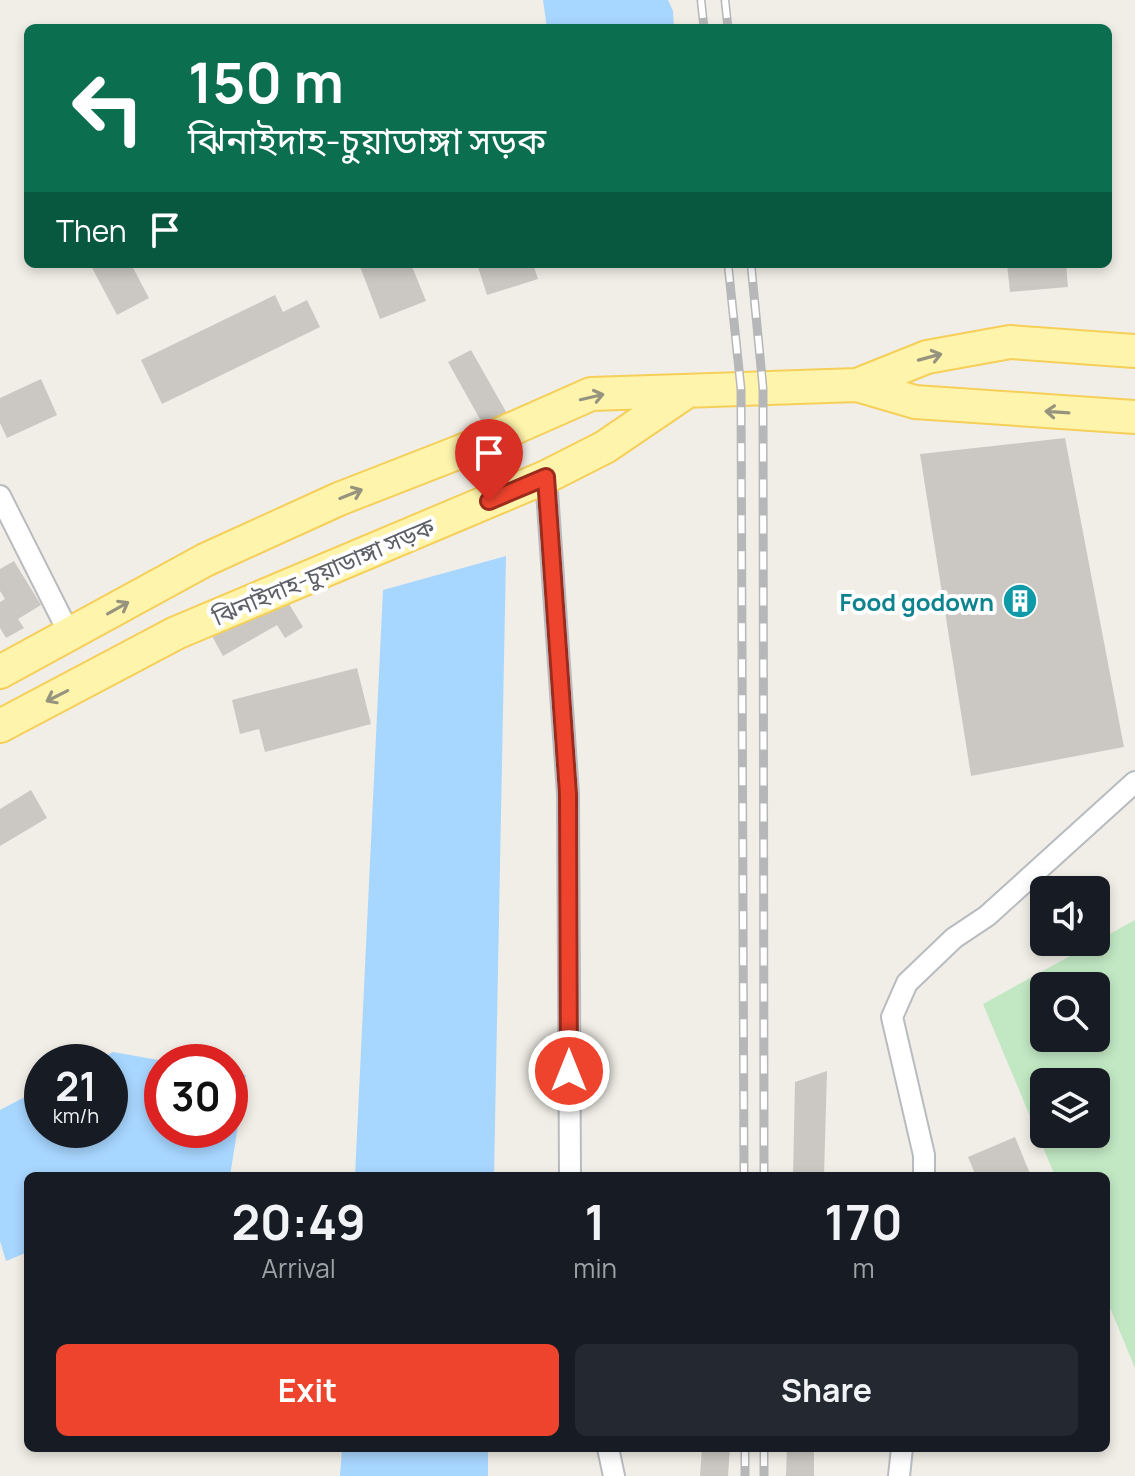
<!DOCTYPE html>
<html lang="en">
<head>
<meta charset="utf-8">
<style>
	body { margin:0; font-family:Manrope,"Noto Sans Bengali",sans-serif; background:#242831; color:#f1f3f6; height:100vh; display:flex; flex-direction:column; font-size:30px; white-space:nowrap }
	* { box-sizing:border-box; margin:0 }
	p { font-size:26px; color:#9ea1a6 }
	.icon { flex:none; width:44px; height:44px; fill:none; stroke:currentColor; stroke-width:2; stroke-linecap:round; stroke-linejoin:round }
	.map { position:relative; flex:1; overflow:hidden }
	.sheet { position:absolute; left:24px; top:1172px; width:1086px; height:280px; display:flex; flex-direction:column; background:#171b24; border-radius:12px; box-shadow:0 4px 12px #0003 }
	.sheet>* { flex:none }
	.guide { position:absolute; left:24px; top:24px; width:1088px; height:244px; border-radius:12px; box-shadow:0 4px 12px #0003; background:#0b6e4f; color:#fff; overflow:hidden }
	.fabs { position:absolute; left:1030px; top:876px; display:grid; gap:16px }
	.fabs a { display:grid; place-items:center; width:80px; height:80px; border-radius:12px; background:#171b24; box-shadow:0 4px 12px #0003; font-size:40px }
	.speed { position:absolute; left:24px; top:1044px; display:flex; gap:16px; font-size:40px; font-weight:700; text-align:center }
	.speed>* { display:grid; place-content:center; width:104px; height:104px; border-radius:50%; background:#171b24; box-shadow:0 4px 12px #0003; line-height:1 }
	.speed small { font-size:20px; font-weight:400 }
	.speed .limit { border:12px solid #d22; background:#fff; color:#111 }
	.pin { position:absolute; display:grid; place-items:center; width:68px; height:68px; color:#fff; margin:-82px -34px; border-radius:50% 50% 50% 0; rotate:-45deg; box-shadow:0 0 8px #0007 }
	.pin .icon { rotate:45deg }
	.me { position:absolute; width:88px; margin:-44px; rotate:0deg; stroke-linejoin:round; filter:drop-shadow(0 0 6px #0008) }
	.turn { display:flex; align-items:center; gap:28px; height:168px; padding:0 32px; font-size:36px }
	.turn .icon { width:104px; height:104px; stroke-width:2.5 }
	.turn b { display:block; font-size:56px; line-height:68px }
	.then { display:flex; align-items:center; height:76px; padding:0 32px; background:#0003; gap:16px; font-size:30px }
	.eta { display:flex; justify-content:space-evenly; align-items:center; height:136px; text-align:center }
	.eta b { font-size:48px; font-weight:700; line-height:56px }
	.primary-button { display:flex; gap:16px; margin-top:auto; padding:16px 32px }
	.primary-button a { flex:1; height:92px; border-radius:12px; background:#ee432d; color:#fff; font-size:32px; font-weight:700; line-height:92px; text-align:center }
	.primary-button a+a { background:#242831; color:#f1f3f6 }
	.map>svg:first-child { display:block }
	.green { fill:#c2e8c3; fill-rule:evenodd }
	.water { fill:#a7d6ff }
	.building { fill:#cbc8c3 }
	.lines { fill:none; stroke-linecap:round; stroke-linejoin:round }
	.street-casing { stroke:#b8bbc0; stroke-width:24 }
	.primary-casing { stroke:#f6cf59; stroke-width:36 }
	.street { stroke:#fff; stroke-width:20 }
	.primary { stroke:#fff4ac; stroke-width:32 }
	.rail-casing { stroke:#b6b7b8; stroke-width:9 }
	.rail { stroke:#fff; stroke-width:6; stroke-dasharray:18; stroke-linecap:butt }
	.oneway { stroke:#96947f }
	.route-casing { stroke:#9b2c1d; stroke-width:20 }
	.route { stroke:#ee432d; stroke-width:14 }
	.labels { text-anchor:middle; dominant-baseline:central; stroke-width:8; stroke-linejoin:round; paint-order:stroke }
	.street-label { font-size:24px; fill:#5d6167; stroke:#fff }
	.culture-label { font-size:24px; font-weight:bold; fill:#0d838f; stroke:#fff; text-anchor:end }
</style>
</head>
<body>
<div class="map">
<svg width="1135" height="1476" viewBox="0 0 1135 1476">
	<rect width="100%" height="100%" fill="#f0eee6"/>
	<path class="green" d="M1135 920V1368L1106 1298V1176H1055L983 1004ZM1044 986H1096V1038H1044ZM1044 1082H1096V1134H1044Z"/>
	<path class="water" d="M543 0H668L673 11 674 28H547Z
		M506 556 494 1176H355L383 590Z
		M113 1052 170 1062H162V1130H230V1072L246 1075 230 1176H28V1252L6 1261 0 1241V1110L42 1088V1130H110V1062H94Z
		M342 1448H488V1476H340Z"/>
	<path class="building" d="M90 264H131L149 298 117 315Z
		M359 264H411L426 301 380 319Z
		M477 264H533L538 279 487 295Z
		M1007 264H1066L1068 287 1010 292Z
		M275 295 283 312 307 300 320 327 162 404 141 360Z
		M471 350 509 417 486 430 448 362Z
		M41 379 57 415 7 438 0 423V398Z
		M1065 438 1124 747 971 776 920 454Z
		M14 561 41 605 18 619 24 628 6 638 0 628V602L5 599 0 591V569Z
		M283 594 303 627 285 638 277 625 223 656 212 636Z
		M357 668 371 724 265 752 259 729 240 734 232 700Z
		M31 790 47 818 0 846V809Z
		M827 1071 824 1176H793L795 1082Z
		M1015 1137 1031 1176H976L968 1157Z
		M702 1448H730L728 1476H700Z
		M787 1448H814V1476H786Z"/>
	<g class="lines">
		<g class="street-casing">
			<path id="street" d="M546 477 568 794 570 1176
				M0 496 70 635
				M924 1176V1155L892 1017 907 983 954 938 987 916 1135 782
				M608 1448 614 1476
				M899 1476 902 1448"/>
		</g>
		<g class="primary-casing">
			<path id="primary" d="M857 385 927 357 1010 342 1135 351
				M0 672 205 560 339 499 462 451 591 394 857 385 915 402 1135 417
				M0 726 176 633 546 477 605 447 686 392"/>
		</g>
		<use href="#street" class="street"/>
		<use href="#primary" class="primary"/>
		<g class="rail-casing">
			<path id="rail" d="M701 0 704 28
				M725 0 728 28
				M728 264 741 389 744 1176
				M751 264 763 388 764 1176
				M745 1448V1476
				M764 1448V1476"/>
		</g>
		<use href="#rail" class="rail"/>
	</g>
	<defs><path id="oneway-shaft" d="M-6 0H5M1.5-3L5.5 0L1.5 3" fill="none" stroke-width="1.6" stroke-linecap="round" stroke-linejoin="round" transform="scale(2)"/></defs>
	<g class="oneway">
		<use href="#oneway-shaft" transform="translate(930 357) rotate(-15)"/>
		<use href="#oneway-shaft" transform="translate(592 397) rotate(-13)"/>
		<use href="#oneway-shaft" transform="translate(1057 412) rotate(-176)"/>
		<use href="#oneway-shaft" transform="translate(351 494) rotate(-22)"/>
		<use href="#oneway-shaft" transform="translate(118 608) rotate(-29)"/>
		<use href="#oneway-shaft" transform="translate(57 696) rotate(153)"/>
	</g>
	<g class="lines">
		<g class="route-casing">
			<path id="route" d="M489 501 546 477 568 794 569 1071"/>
		</g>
		<use href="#route" class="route"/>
	</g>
	<defs>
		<g id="building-disc" transform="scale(1.8)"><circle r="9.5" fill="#0f9aa8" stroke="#fff"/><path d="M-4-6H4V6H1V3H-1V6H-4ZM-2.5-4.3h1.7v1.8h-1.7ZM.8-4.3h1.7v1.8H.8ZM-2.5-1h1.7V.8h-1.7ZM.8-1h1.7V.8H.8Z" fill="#fff"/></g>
	</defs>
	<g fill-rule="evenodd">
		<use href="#building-disc" x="1020" y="601"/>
	</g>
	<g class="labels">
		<g class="street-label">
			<text transform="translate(323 571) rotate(-23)">ঝিনাইদাহ-চুয়াডাঙ্গা সড়ক</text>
		</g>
		<g class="culture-label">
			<text x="994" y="601">Food godown</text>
		</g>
	</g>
</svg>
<div class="fabs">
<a><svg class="icon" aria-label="sound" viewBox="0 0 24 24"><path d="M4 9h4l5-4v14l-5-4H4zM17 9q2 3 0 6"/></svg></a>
<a><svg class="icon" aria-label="search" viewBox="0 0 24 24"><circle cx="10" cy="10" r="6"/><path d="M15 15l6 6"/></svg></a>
<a><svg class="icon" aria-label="layers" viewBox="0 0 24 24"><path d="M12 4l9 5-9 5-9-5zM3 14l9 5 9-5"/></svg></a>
</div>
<div class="speed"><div>21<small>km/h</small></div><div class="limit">30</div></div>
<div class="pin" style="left:489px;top:501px;background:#d93025"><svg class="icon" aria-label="arrive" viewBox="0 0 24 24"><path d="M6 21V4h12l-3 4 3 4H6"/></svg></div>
<svg class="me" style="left:569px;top:1071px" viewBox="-20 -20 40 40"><circle r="17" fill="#ee432d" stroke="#fff" stroke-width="3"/><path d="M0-11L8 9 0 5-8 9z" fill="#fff"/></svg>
<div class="guide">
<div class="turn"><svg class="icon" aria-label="left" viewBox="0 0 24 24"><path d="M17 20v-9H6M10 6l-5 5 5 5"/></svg><div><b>150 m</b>ঝিনাইদাহ-চুয়াডাঙ্গা সড়ক</div></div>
<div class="then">Then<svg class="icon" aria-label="arrive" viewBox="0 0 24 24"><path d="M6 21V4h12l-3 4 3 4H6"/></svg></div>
</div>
<section class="sheet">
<div class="eta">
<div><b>20:49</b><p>Arrival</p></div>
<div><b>1</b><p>min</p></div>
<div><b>170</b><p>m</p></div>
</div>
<div class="primary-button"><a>Exit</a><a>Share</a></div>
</section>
</div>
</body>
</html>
